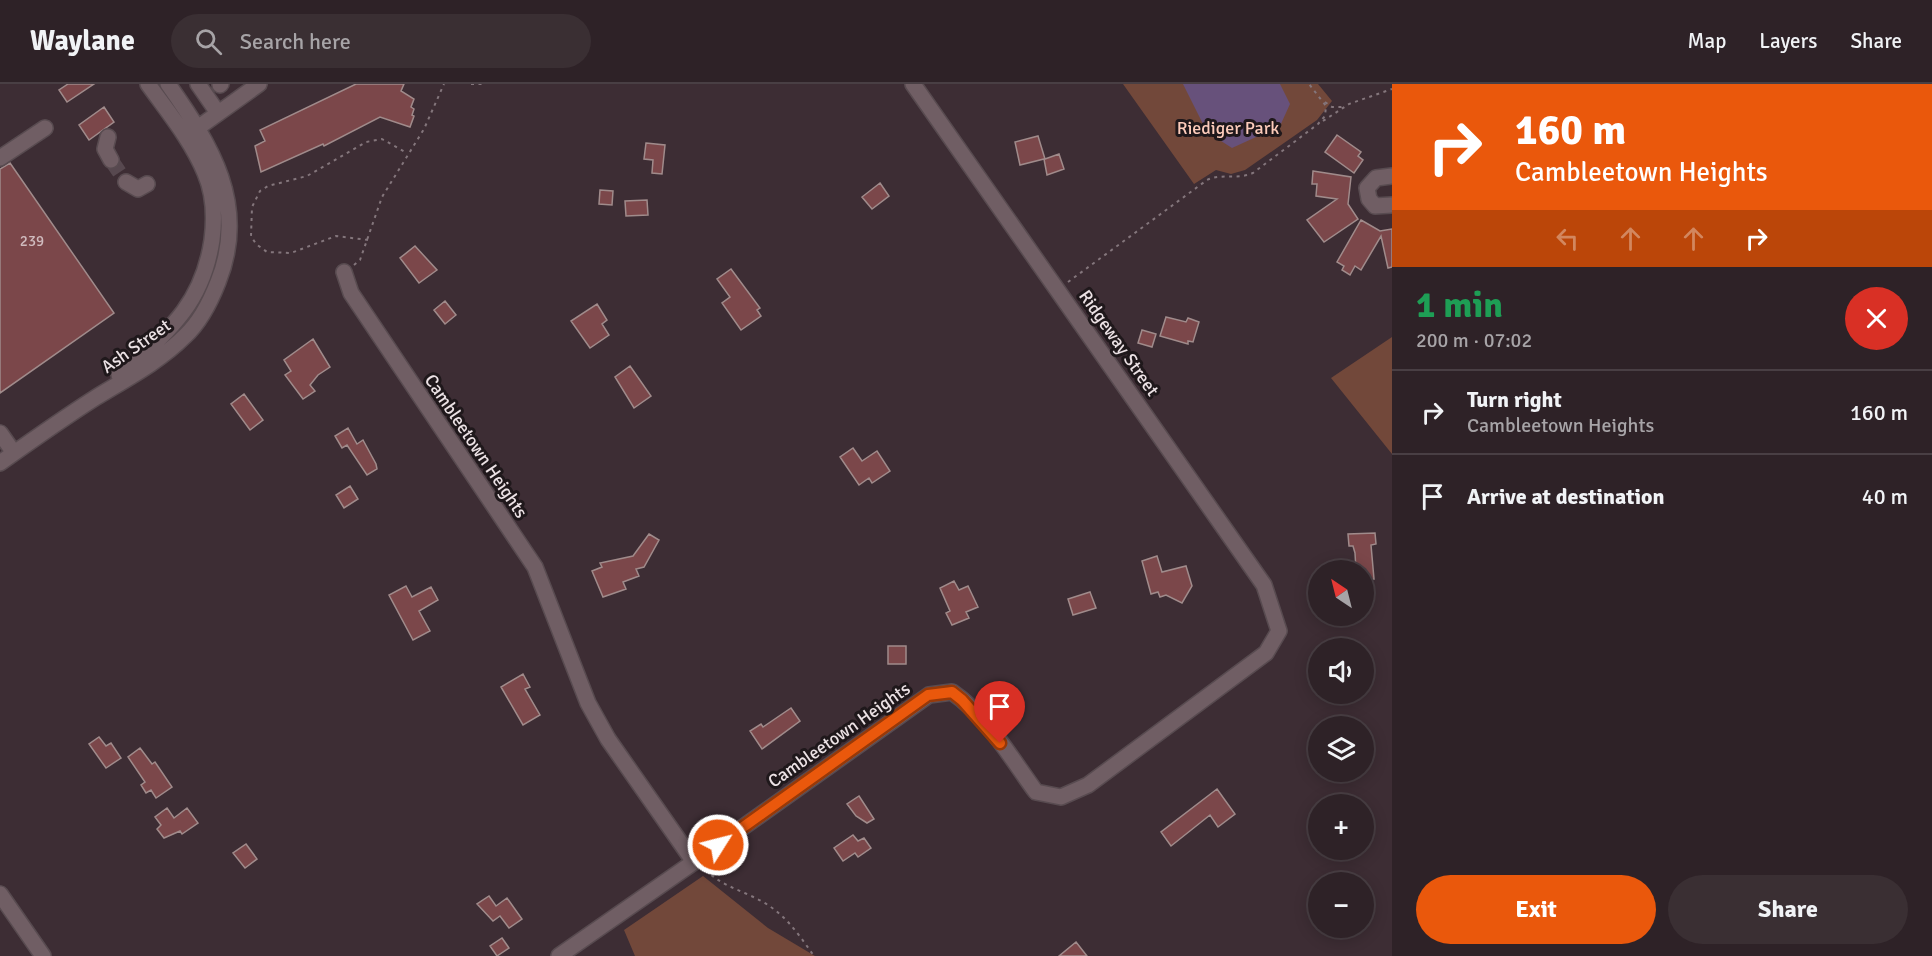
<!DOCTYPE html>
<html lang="en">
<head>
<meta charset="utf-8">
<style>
	body { margin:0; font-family:Signika,sans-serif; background:#3a2f33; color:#f1f3f6; height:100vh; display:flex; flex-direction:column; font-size:22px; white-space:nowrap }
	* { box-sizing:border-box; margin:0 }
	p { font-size:20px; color:#a7a4a7 }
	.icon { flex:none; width:33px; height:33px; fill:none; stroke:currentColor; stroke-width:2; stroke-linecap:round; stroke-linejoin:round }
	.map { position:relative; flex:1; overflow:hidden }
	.side { display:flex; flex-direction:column; background:#2e2227; width:540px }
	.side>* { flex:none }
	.hud { background:#ea580c; color:#fff; overflow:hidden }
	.needle { width:39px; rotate:325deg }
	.controls { position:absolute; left:1308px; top:476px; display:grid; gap:12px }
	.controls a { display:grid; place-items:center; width:66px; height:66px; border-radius:50%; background:#2e2227; box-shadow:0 3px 15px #0003,0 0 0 2px #493f44; font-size:30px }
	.pin { position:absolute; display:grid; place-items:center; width:51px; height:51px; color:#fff; margin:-62px -26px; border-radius:50% 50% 50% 0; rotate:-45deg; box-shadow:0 0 6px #0007 }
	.pin .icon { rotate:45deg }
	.me { position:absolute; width:66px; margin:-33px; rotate:54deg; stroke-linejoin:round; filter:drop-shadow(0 0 4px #0008) }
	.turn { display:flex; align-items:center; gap:21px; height:126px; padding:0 24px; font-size:27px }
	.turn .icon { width:78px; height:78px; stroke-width:2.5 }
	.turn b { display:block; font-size:42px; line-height:51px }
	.lanes { display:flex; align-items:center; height:57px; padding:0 24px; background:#0003; justify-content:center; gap:30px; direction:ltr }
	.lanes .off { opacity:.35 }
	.round { display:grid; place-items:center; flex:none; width:63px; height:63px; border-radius:32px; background:#3a2f33 }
	.headline { display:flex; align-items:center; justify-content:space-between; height:102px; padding:0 24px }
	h1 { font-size:36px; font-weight:800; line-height:45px; color:#1e9e55 }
	.button { display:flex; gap:12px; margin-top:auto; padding:12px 24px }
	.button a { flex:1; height:69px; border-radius:36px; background:#ea580c; color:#fff; font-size:24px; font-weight:800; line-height:69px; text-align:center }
	.button a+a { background:#3a2f33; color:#f1f3f6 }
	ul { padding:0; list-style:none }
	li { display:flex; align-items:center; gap:18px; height:84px; padding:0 24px; border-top:2px solid #493f44 }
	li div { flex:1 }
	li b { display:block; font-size:22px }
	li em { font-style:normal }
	header { display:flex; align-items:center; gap:36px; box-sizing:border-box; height:84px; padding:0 30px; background:#2e2227; border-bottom:2px solid #493f44 }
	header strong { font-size:28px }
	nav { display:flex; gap:33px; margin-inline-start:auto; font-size:21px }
	.search { width:420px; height:54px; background:#3a2f33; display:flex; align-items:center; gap:15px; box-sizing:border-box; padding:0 21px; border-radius:33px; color:#a7a4a7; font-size:22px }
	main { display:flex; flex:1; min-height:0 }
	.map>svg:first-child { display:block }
	.green { fill:#72483a }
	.water { fill:#67517b }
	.building { fill:#7b474a; stroke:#a08b8b; stroke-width:1.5 }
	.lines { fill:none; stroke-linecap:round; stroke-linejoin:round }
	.minor-tunnel { stroke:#57484f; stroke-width:15; stroke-dasharray:15 8; stroke-linecap:butt }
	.minor-casing { stroke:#584b50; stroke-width:18 }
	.path { stroke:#84767c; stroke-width:2; stroke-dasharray:3 4.5; stroke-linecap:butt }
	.minor { stroke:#705e64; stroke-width:15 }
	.route-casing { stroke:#983908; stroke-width:15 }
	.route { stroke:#ea580c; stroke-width:10 }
	.labels { text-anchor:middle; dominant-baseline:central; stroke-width:6; stroke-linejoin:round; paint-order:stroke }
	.number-label { font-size:15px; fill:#d0bbbe }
	.park-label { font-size:18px; fill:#fdccbb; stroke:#1f181b }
	.street-label { font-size:18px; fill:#ece2e5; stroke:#1f181b }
</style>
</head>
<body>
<header>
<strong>Waylane</strong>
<div class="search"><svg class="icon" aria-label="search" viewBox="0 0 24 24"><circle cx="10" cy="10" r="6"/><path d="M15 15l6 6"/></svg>Search here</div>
<nav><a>Map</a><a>Layers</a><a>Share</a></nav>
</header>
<main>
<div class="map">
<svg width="1392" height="872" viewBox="0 0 1392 872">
	<rect width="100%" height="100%" fill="#3d2d34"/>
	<path class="green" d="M1123 0H1318L1332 17 1317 36 1245 86 1231 90 1216 86 1194 100Z
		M1392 253V370L1331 294Z
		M703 792 768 844 815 872H635L624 846Z"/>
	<path class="water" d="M1183 0H1280L1290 20 1280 42 1232 64 1207 48Z"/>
	<path class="building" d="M68 0H94L67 18 59 6Z
		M356 0H404L401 7 414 15 411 23 414 25 412 31 414 32 410 43 380 33 324 62 323 60 261 88 255 62 265 57 260 46Z
		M104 23 114 38 89 56 79 41Z
		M1337 51 1361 68 1358 72 1363 76 1354 89 1325 68Z
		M1038 52 1045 75 1059 70 1064 85 1047 91 1044 75 1020 81 1015 58Z
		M646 59 665 61 662 90 652 89 653 76 644 75Z
		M10 79 114 229 0 309V85Z
		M1313 87 1351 93 1348 120 1358 135 1324 158 1307 136 1337 115 1316 112 1317 100H1312Z
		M880 99 889 112 872 125 862 113Z
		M600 106 613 107 612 121 599 120Z
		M647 116 648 131 626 132 625 117Z
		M1361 136 1380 147 1392 145V183L1388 184 1381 152 1361 186 1355 182 1350 191 1342 186 1344 182 1337 178Z
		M415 162 437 186 419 199 400 174Z
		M731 185 760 224 757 226 761 232 741 246 722 219 730 213 717 195Z
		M445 217 456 231 445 240 434 226Z
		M597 220 607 236 602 240 609 251 590 264 571 237Z
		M1166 233 1186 238 1188 234 1199 238 1193 258 1188 257V260L1160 252Z
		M1142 246 1156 250 1152 263 1138 259Z
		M313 255 330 283 318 291 310 301 315 307 303 315 285 291 291 287 284 276Z
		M630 282 651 312 634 324 615 293Z
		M244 310 263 336 250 346 231 320Z
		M348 344 357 360 363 356 376 380 377 385 367 391 347 361 342 364 335 352Z
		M853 364 862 377 877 367 890 387 872 399 869 394 859 401 840 373Z
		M350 402 358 415 344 424 336 411Z
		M1375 449 1376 460 1371 461 1374 495 1364 496V486H1356L1355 469 1353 462H1349L1348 450Z
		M649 450 659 456 644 483 636 485 639 492 623 498 626 505 603 513 592 487 602 483 600 479 633 472Z
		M1157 472 1162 488 1186 482 1192 502 1182 519 1166 511 1160 513 1158 508 1151 510 1142 477Z
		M954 497 959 506 968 502 978 523 966 528 969 534 952 541 946 529 950 527 940 504Z
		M406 502 412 513 431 503 438 516 419 527 430 547 413 556 389 511Z
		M1090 508 1096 524 1073 531 1068 515Z
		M888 562H906V580H888Z
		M523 590 530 603 525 605 540 631 523 641 501 603Z
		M791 624 800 637 762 665 750 647 761 640 763 643Z
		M99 653 106 662 111 659 121 674 106 684 89 660Z
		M140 664 152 680 155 678 172 703 156 714 151 706 146 709 141 701 145 698 128 673Z
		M1217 705 1235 730 1218 743 1210 731 1171 762 1161 748Z
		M859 712 874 735 867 739 856 732 847 720Z
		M167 724 174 734 187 724 198 739 182 750 180 747 164 754 157 745 161 741 155 733Z
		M853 751 858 757 864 754 871 764 858 773 855 769 843 777 834 764Z
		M246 760 257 775 245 784 233 769Z
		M489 812 496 822 507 814 522 835 509 844 500 832 493 837 477 820Z
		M502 854 509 864 497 872 490 862Z
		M1076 858 1087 872H1059Z"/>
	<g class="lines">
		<path class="minor-tunnel" d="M111 76 126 98"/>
		<g class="minor-casing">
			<path id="minor" d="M198 0 218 29
				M220 1 221 0
				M192 48 259 0
				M108 53 105 65 111 76
				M0 74 45 44
				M1392 92 1376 94 1367 104 1369 115 1375 122 1392 121
				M126 98 138 105 147 100
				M344 188 351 209 535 483 588 619 608 655 694 778 559 872
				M119 291C166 249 202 223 212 156 215 133 214 110 205 89 192 57 168 28 148 0
				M0 349 14 369
				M0 379C31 357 62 335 95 314 126 295 159 278 185 252 199 239 211 216 218 198 249 121 211 61 168 0
				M694 778 929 611 952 608C987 632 1011 674 1036 708L1061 713 1088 701 1266 569 1279 547 1264 501 913 0
				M0 810 43 872"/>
		</g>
		<path class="path" d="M471 0H484
			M1325 18 1332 23H1345
			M1323 37 1349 20 1392 5
			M368 156 336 152 291 169 267 168 256 160 251 152 252 123 260 107 268 102 307 92 366 58 382 55 407 69
			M354 181 360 176 382 113 424 45 444 0
			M1068 198 1207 96C1222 89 1237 96 1253 89L1318 40 1325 32 1326 22 1309 0
			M706 786C721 802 744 807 763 818 786 831 799 851 814 872"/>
		<use href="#minor" class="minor"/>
	</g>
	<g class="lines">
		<g class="route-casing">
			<path id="route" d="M718 761 928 611 952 608 962 616 1000 659"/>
		</g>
		<use href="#route" class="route"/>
	</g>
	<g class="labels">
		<g class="number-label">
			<text x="32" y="157">239</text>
		</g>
		<g class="park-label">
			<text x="1228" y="44">Riediger Park</text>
		</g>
		<g class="street-label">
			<text transform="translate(1119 259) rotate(55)">Ridgeway Street</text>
			<text transform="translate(136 262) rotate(-35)">Ash Street</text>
			<text transform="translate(476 362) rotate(56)">Cambleetown Heights</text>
			<text transform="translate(839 651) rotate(-35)">Cambleetown Heights</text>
		</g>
	</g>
</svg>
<div class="controls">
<a><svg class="needle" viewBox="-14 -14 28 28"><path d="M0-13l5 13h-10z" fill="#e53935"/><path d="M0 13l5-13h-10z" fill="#a7a4a7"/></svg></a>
<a><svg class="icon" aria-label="sound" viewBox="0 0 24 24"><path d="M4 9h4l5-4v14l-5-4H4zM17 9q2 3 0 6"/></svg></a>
<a><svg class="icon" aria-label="layers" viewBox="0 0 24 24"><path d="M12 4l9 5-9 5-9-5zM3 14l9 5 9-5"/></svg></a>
<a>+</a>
<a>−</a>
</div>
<div class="pin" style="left:1000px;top:659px;background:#d93025"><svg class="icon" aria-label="arrive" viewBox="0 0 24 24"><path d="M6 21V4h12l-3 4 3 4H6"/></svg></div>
<svg class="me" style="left:718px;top:761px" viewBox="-20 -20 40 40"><circle r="17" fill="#ea580c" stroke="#fff" stroke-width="3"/><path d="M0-11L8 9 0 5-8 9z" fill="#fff"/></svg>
</div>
<section class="side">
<div class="hud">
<div class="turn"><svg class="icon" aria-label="right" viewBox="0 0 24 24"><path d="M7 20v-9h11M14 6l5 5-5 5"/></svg><div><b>160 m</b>Cambleetown Heights</div></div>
<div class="lanes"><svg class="icon off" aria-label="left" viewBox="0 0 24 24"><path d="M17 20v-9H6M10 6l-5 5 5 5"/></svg><svg class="icon off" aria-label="ahead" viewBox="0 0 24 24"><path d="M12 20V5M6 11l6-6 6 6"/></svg><svg class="icon off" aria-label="ahead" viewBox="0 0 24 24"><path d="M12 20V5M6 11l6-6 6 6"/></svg><svg class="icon" aria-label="right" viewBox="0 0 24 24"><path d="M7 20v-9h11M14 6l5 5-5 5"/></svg></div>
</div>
<div class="headline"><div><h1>1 min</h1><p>200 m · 07:02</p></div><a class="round" style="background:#d93025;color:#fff"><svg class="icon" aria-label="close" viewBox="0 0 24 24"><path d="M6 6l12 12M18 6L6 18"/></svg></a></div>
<ul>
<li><svg class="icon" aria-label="right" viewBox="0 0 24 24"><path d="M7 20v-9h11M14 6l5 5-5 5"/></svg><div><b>Turn right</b><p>Cambleetown Heights</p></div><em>160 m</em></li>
<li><svg class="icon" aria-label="arrive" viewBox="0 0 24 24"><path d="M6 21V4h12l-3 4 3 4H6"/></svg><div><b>Arrive at destination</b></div><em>40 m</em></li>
</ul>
<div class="button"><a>Exit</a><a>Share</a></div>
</section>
</main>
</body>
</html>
